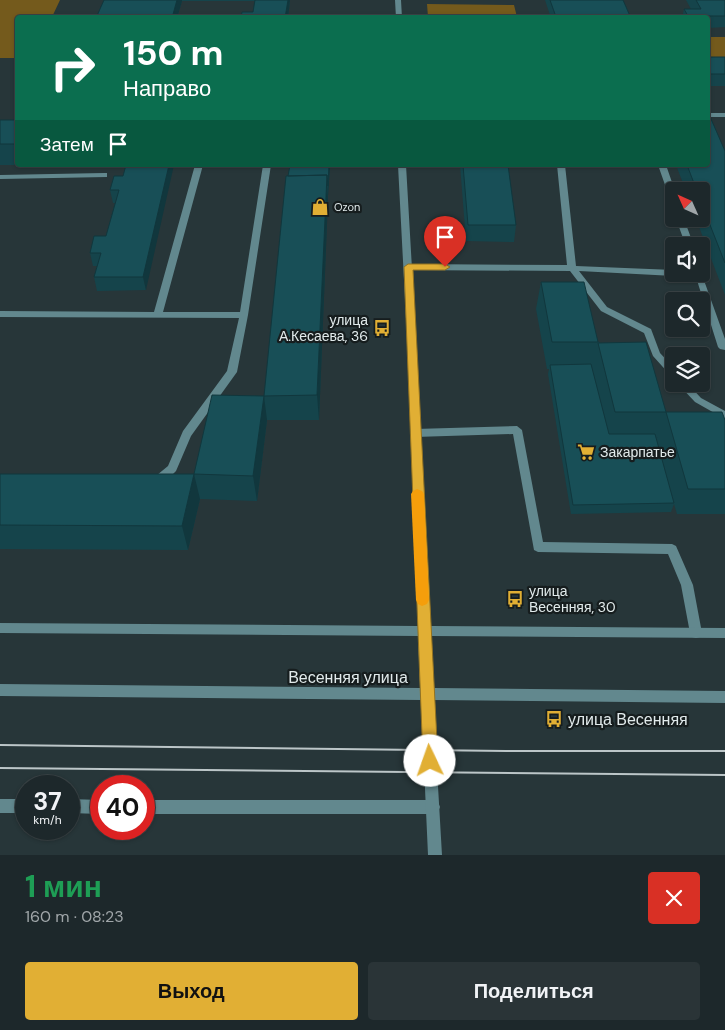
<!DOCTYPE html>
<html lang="ru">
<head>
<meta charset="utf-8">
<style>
	body { margin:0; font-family:"DM Sans",sans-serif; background:#2a3437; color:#f1f3f6; height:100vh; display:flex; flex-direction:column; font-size:19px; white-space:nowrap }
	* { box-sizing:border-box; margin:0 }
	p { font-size:16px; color:#a0a6a9 }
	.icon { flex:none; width:28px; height:28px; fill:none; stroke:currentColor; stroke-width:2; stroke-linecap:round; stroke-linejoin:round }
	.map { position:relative; height:855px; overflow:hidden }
	.sheet { display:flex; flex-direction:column; background:#1d282b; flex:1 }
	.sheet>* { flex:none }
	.guide { position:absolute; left:15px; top:15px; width:695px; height:152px; border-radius:5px; box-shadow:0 1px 4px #0004,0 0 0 1px #3b4447; background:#0b6e4f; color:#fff; overflow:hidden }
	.needle { width:32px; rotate:315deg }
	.fabs { position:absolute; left:665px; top:182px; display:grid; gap:10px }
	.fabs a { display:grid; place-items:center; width:45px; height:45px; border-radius:5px; background:#1d282b; box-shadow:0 1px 4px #0004,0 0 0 1px #3b4447; font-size:25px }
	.speed { position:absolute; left:15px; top:775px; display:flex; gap:10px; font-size:25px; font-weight:700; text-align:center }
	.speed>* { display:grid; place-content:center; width:65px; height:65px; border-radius:50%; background:#1d282b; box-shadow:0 1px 4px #0004,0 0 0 1px #3b4447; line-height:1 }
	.speed small { font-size:12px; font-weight:400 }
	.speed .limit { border:8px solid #d22; background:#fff; color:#111 }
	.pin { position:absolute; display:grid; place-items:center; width:42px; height:42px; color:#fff; margin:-51px -21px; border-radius:50% 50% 50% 0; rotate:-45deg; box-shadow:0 0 5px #0007 }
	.pin .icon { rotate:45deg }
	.me { position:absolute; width:55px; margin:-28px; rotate:357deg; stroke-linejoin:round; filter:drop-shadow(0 0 4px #0008) }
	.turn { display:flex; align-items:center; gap:18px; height:105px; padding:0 25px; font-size:22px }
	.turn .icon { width:65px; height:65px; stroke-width:2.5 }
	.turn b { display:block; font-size:35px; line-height:42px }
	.then { display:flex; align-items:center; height:48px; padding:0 25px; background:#0003; gap:10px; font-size:19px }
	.round { display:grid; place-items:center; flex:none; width:52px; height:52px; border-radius:5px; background:#2a3437 }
	.head { display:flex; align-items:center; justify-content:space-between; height:85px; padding:0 25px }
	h1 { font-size:30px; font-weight:800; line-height:38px; color:#1e9e55 }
	.cta { display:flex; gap:10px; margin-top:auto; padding:10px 25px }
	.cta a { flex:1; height:58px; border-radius:5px; background:#e1af34; color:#111; font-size:20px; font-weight:800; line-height:58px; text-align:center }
	.cta a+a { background:#2a3437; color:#f1f3f6 }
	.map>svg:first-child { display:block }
	.green { fill:#745a1c }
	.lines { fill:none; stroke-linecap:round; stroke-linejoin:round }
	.service { fill:#62888e; fill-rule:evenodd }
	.tertiary { fill:#62888e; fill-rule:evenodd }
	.tram { stroke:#bcc6c8; stroke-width:2 }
	.wall { fill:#15444b }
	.shaded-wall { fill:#11373d }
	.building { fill:#184f57; stroke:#11373d }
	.route { fill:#e1af34; stroke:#927222 }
	.slow { fill:#f59e0b }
	.labels { text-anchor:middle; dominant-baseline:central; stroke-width:4.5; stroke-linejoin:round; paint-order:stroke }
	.far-poi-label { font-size:11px; fill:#e1eaeb; stroke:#161d1e; text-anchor:start }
	.poi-label { font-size:14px; fill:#e1eaeb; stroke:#161d1e; text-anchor:start }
	.near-street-label { font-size:16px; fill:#e1eaeb; stroke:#161d1e }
	.near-poi-label { font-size:16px; fill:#e1eaeb; stroke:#161d1e; text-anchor:start }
</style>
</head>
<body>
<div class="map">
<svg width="725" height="855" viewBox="0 0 725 855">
	<rect width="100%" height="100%" fill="#273639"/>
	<path class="green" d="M0 0H60L52 17 18 18 17 58H0Z
		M427 4 514 5 517 17H428Z
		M708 37H725V58H708Z"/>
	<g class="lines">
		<path class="service" d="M708 113H725V117H708Z
			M195 165H203L163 312H240L263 165H271L248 315 237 372 191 436 176 471 168 479 156 484 152 483 151 480 168 466 183 431 227 371 239 318 0 317V311L154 312Z
			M557 165H565L576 266 674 270V274H678L674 276 579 271 607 307 651 329 660 353 674 368V377L671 376 653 356 644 333 601 311 570 271 408 270 404 267 408 264 567 265Z
			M658 165H666L675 191H674V201L670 199Z
			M104 173H107V177L0 179V175Z
			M676 219H684L694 246H686Z
			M701 272 725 339V350L720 349 718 347 695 274H701Z
			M678 384H688L701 398 725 411V419L695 402Z
			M517 426 522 430 543 542 672 544 676 546 693 585 702 633 700 637 696 638 692 637 690 633 681 585 668 554 538 552 534 550 513 434 415 437 410 433 415 429Z
			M0 799H26V813H0Z
			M69 799 101 800V814L69 813Z
			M144 800H433L438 802 440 807 438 812 433 814H144Z"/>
		<path class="tertiary" d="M395 0H401L402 18H396Z
			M398 165H406L416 338 430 626 725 628V638L430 636 433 688 725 691V703L433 700 442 855H428L421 700 0 696V684L420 688 418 636 0 633V623L418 626 407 338Z"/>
		<path class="tram" d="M0 745 506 751H725
			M0 768 725 775"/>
	</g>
	<path class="wall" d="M104 0H290L288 18 253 12 255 1H182L177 18H96Z
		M545 0H623L630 16V18H551Z
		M686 0H725V27L708 28V18H682L684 9H691Z
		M708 57H725V86H708Z
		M0 120H18V165H0Z
		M725 151V295L696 219H701V191H686L676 165H708Z
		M290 165H330L328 195 319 420H267L264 396Z
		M460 165H508L516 225 514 242 466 241Z
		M123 176 146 290 97 291 94 277 97 266H93L90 253 106 236 115 203H113L110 190Z
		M541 282 666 412 657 438 666 412 725 420V514H677L674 504 671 512 571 514 548 374 549 369H547L536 309Z
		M264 396 267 420 257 501 200 499 188 550 0 549V474H194Z"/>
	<path class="shaded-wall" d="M177 0H182V1L177 18H172Z
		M288 0H290L288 18H285Z
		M169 165H174L146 290 143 277Z
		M329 165H330L328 195V186Z
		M327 175 328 200 319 420 317 395Z
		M264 396 267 420 257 501 253 476Z
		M194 474 200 499 188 550 182 526Z"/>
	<path class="building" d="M104 0H177L172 18H96Z
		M255 0H288L285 18H241L242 12H253Z
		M550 0H623L630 16 556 17Z
		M696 0H725V16H688L684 9H701Z
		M708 57H725V74H708Z
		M708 112 725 151V263L701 202V191H697L687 165H708Z
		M0 120H18V144H0Z
		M126 165H169L143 277H94L101 253H90L94 236H106L119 190H110L114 176H123Z
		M290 165H329L328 186 327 175 288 176Z
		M463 165H508L516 225H468Z
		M327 175 317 395 264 396 286 176Z
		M541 282H584L598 342H552Z
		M646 342 666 412H615L598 343Z
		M591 364 609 434H655L674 503 573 505 550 365Z
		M212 395 264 396 253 476 194 474Z
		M666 412H722L725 420V489H688Z
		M0 474H194L182 526 0 525Z"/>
	<path class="route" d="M408 264H445L450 267 445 270H413L438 761 436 766 430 768 425 766 423 761 404 267Z"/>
	<path class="slow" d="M417 489 422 491 424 494 429 600 427 604 422 606 418 604 416 600 411 494 413 491Z"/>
	<defs>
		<g id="shop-bare" transform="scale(1.35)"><path d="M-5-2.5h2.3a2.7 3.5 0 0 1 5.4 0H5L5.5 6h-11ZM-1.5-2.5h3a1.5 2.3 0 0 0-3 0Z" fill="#e1af34" stroke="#161d1e" stroke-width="2.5" paint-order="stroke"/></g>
		<g id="bus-bare" transform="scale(1.35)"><path d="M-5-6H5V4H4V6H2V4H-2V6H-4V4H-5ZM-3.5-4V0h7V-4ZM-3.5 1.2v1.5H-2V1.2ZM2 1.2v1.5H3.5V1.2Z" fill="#e1af34" stroke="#161d1e" stroke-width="2.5" paint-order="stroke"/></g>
		<g id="supermarket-bare" transform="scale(1.35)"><path d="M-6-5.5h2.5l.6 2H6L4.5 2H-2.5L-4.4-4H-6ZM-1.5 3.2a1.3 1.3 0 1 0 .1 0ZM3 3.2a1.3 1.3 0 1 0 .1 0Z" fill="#e1af34" stroke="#161d1e" stroke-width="2.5" paint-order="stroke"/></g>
	</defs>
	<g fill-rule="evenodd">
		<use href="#shop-bare" x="320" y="207"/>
		<use href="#bus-bare" x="382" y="328"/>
		<use href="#supermarket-bare" x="586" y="452"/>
		<use href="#bus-bare" x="515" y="599"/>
		<use href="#bus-bare" x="554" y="719"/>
	</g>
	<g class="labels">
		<g class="far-poi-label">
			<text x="334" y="207">Ozon</text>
		</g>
		<g class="poi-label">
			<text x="368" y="320" text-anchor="end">улица<tspan x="368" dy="16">А.Кесаева, 36</tspan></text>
			<text x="600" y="452">Закарпатье</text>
			<text x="529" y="591">улица<tspan x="529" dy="16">Весенняя, 30</tspan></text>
		</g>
		<g class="near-street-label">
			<text x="348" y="677">Весенняя улица</text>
		</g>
		<g class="near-poi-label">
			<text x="568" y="719">улица Весенняя</text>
		</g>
	</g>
</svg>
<div class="fabs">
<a><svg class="needle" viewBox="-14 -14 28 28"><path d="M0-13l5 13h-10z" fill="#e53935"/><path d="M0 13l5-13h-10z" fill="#a0a6a9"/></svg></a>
<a><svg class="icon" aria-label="sound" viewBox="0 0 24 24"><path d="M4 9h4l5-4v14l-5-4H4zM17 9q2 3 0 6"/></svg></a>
<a><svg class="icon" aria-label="search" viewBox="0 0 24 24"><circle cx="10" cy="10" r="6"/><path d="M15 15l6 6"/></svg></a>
<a><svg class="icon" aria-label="layers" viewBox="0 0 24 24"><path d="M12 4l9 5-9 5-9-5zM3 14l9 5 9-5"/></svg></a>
</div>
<div class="speed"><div>37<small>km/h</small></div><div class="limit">40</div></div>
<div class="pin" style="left:445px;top:267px;background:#d93025"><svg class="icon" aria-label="arrive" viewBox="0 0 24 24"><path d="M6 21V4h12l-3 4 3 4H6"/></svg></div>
<svg class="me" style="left:430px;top:761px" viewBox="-20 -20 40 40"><circle r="19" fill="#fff"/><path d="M0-13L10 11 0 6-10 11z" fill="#e1af34"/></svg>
<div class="guide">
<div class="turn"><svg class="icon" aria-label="right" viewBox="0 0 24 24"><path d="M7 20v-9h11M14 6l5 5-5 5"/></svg><div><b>150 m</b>Направо</div></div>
<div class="then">Затем<svg class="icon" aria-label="arrive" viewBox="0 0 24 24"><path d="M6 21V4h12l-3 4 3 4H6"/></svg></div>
</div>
</div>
<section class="sheet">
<div class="head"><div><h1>1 мин</h1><p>160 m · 08:23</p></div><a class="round" style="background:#d93025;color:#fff"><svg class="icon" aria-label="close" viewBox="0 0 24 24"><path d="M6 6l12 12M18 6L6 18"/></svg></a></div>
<div class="cta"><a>Выход</a><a>Поделиться</a></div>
</section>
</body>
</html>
